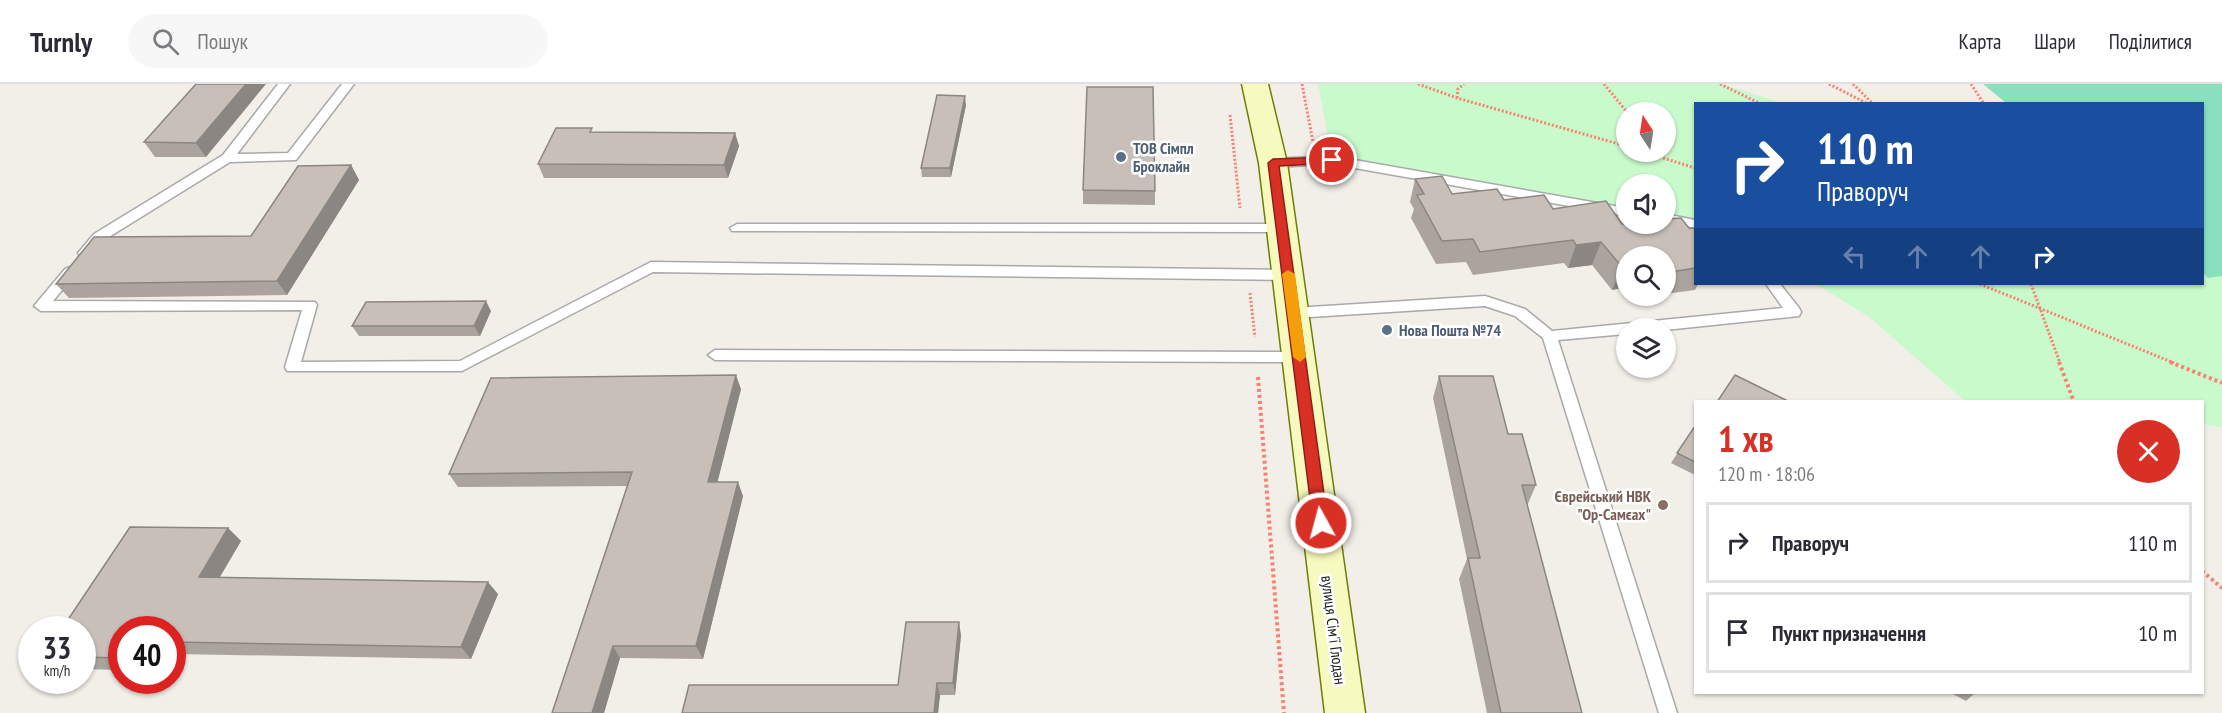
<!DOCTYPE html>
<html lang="uk">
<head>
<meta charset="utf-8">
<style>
	body { margin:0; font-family:"PT Sans Narrow",sans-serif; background:#f7f7f7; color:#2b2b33; height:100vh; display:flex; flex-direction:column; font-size:22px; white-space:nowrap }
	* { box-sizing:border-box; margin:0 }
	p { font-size:20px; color:#7c7c81 }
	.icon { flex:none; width:33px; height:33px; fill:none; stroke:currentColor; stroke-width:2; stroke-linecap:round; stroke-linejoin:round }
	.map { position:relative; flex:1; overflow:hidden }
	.side { position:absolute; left:1694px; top:316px; width:510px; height:294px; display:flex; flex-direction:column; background:#fff; border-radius:0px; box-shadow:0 2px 4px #0004 }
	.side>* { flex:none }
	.guide { position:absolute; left:1694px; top:18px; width:510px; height:183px; border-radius:0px; box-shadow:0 2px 4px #0004; background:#1a4fa0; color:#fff; overflow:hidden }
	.needle { width:39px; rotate:348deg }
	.fabs { position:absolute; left:1616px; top:18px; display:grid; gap:12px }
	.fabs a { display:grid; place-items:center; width:60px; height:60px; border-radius:50%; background:#fff; box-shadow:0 2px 4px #0004; font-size:30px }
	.speed { position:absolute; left:18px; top:532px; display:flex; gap:12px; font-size:30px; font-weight:700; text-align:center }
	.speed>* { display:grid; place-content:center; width:78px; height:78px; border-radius:50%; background:#fff; box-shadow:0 2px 4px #0004; line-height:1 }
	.speed small { font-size:15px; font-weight:400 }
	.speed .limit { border:9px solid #d22; background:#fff; color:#111 }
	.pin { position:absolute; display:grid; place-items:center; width:51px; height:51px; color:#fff; margin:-26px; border:3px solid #fff; border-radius:50%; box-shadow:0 2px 6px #0007 }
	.me { position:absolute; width:66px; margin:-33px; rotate:353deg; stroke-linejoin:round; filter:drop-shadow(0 0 4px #0008) }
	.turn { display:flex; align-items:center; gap:21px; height:126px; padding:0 24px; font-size:27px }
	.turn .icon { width:78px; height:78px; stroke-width:2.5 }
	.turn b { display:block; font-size:42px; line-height:51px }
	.lanes { display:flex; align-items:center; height:57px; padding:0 24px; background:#0003; justify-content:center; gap:30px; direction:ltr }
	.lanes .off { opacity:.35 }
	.round { display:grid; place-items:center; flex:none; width:63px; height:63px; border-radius:32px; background:#f7f7f7 }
	.head { display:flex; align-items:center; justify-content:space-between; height:102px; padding:0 24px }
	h1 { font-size:36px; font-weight:700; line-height:45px; color:#d93025 }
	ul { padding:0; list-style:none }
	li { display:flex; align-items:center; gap:18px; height:81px; margin:0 12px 9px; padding:0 12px; border:3px solid #e1e1e2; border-radius:0px }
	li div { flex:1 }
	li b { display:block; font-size:22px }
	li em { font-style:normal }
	header { display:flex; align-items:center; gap:36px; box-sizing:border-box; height:84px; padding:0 30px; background:#fff; border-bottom:2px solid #e1e1e2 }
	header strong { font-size:28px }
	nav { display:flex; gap:33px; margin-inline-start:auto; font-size:21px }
	.search { width:420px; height:54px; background:#f7f7f7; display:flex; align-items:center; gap:15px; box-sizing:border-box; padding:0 21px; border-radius:33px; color:#7c7c81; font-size:22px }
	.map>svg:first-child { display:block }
	.park { fill:#c8facc; fill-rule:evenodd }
	.pitch { fill:#88e0be }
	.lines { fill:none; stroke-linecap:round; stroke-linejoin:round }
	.lane-casing { stroke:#a9a9a9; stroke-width:3 }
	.secondary-casing { stroke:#707d05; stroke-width:3 }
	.path-far1 { stroke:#fa8072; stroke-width:3; stroke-dasharray:2 2; stroke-linecap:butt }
	.path { stroke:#fa8072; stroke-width:4; stroke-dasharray:3 3; stroke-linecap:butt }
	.lane { fill:#fff; fill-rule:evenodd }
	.secondary { fill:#f7fabf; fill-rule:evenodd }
	.wall { fill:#aba49e }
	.shaded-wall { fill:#8b8681 }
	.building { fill:#c7bfb8; stroke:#8b8681; stroke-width:1.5 }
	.route { fill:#d93025; stroke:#8d1f18; stroke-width:1.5 }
	.slow { fill:#f59e0b }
	.service-dot { fill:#5c6f8a; stroke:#fff; stroke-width:2 }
	.education-dot { fill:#8d6e63; stroke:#fff; stroke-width:2 }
	.labels { text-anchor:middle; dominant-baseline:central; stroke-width:5; stroke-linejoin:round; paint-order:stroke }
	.service-label { font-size:16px; font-weight:bold; fill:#4e5e75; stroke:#fff; text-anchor:start }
	.education-label { font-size:16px; font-weight:bold; fill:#785e54; stroke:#fff; text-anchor:end }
	.street-label { font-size:16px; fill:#222; stroke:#fff }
</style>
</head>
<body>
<header>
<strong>Turnly</strong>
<div class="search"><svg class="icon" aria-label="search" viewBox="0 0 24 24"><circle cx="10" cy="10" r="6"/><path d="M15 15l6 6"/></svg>Пошук</div>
<nav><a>Карта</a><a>Шари</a><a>Поділитися</a></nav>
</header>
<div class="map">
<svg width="2222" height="629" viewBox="0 0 2222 629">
	<rect width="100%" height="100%" fill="#f2efe9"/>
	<path class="park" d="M1318 0H1722L1782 19 1695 20V140L1665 134V100H1626V128L1332 76ZM1626 28H1665V68H1626Z
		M2202 191 2209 194 2222 192V343L2202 340V318H1966L1869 233 1816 200H2202Z"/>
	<path class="pitch" d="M1983 0H2222V192L2208 194 2202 188V20L2006 19Z"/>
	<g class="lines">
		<g class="lane-casing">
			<path id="lane" d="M278 0H290L237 70 288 69 342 0H354L296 76 230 78 104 156 90 172H80L78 169 94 150 223 71Z
				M1332 72 1626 124V132L1332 80 1273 83 1267 79 1273 75Z
				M1665 130 1695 136V144L1665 138Z
				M737 140H1282L1289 144 1282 148 732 147 730 144Z
				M651 178 1289 186 1296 191 1289 196 653 188 462 287H287L285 283 302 226 41 227 34 222 65 185 70 183 77 188 53 217 315 218 317 221 301 278 460 277Z
				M1766 200H1780L1799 224 1801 228 1799 232 1665 246 1626 244V250L1558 256 1677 629H1659L1543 254 1515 232 1485 222 1294 234 1287 229 1294 224 1485 212 1525 225 1552 247 1783 224Z
				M715 266 1300 268 1307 273 1300 278 715 276 708 271Z"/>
		</g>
		<g class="secondary-casing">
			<path id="secondary" d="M1242 0H1268L1287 79 1365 629H1325L1259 79Z"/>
		</g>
		<path class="path-far1" d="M1302 0 1313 58
			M1418 0 1457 14 1626 62
			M1604 0 1627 28
			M1720 0 1761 20
			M1829 0 1868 20
			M1853 0 1873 20
			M1971 0 1984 20
			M1457 14 1458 5 1464 0
			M1230 31 1240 124
			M1644 68 1695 84
			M1980 200 2174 279
			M2031 200 2060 279
			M1250 209 1255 253"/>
		<path class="path" d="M2059 278 2074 318
			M2170 278 2222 299
			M1258 293 1284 629
			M2202 487 2222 504"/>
		<use href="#lane" class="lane"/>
		<use href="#secondary" class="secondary"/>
	</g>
	<path class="wall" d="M196 0 206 73H155L144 58Z
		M966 21 951 93H922L921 84Z
		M594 48 735 49 739 62 728 94H544L538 80Z
		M351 81 359 96 287 211 69 214 56 200 251 152Z
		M1415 95 1452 110 1504 116 1622 140 1689 144H1695V200H1698L1695 206 1665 210V172H1626V203L1612 206 1592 181 1568 184 1564 179 1473 191 1466 178 1436 180 1411 134 1414 125 1410 118Z
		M1083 106 1155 107V121L1083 120Z
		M1638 212H1656L1639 214Z
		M491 227 480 252H359L352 242Z
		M1439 292 1508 350 1536 401 1527 422 1582 629H1487L1459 495 1467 475 1433 314Z
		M741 305 717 398 743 412 703 575 620 574 604 629H552L627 402 458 403 449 390Z
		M1695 342V391L1671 379Z
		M228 444 241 457 220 493 498 510 471 575 174 570 172 573V546H122V586L82 585V546Z
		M961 551 955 611H940L938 629H682L898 601Z
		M1951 609H1975L1966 617Z"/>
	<path class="shaded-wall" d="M246 0H266L206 73 196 59Z
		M965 12 966 21 951 93 950 84Z
		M735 49 739 62 728 94 724 81Z
		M351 81 359 96 287 211 277 197Z
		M1601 158 1592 181 1568 184 1576 161Z
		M1622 183H1626V203L1612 206Z
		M486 217 491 227 480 252 474 242Z
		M736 291 741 305 714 412 708 398Z
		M738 398 743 412 703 575 696 562Z
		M228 444 241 457 212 506 199 493Z
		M488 498 498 510 471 575 461 563Z
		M959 538 961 551 955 611 953 599Z
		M613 562 620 574 604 629H592Z
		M937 599 940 611 938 629H934Z"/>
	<path class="building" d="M196 0H246L196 59 144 58Z
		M1087 3H1153L1155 107 1083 106Z
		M937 11 965 12 950 84H921Z
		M556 44H592L590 48 735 49 724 81 538 80Z
		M351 81 277 197 56 200 94 153 251 152 298 82Z
		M1442 92 1452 110 1497 105 1504 116 1544 111 1553 125 1606 117 1622 140H1665V135L1681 134 1689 144H1695V184L1665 189V172H1626V183H1622L1601 158 1576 161 1573 156 1480 168 1473 155 1442 157 1417 111 1424 110 1415 95Z
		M486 217 474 242H352L366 218Z
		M736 291 708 398H738L696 562H613L592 629H552L632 388 449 390 491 294Z
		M1735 291 1790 318H1717Z
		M1439 292H1493L1508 350H1522L1536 401H1522L1582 629H1501L1468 474H1480Z
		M1695 342V378L1677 369Z
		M130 443 228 444 199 493 488 498 461 563 172 558V546H122V574L82 573V546H61Z
		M906 538H959L953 599H937L934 629H682L689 601H898Z"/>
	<path class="route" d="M1332 73 1337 76 1336 79 1279 82 1328 439 1326 443H1315L1313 439 1268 79 1273 75Z"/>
	<path class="slow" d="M1288 186 1295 190 1306 273 1300 278 1293 273 1282 190Z"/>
	<g class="service-dot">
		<circle cx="1121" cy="73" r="6"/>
		<circle cx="1387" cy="246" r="6"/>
	</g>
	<circle class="education-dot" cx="1663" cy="421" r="6"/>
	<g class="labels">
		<g class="service-label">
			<text x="1133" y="64">ТОВ Сімпл<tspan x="1133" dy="18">Броклайн</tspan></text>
			<text x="1399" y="246">Нова Пошта №74</text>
		</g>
		<g class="education-label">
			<text x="1651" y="412">Єврейський НВК<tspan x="1651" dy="18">"Ор-Самєах"</tspan></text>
		</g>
		<g class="street-label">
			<text transform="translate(1334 546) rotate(83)">вулиця Сім'ї Глодан</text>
		</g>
	</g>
</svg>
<div class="fabs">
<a><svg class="needle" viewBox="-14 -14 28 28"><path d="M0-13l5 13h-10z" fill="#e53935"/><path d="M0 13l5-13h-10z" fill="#7c7c81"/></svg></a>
<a><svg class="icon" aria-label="sound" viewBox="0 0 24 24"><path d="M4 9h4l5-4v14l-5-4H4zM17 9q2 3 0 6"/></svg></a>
<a><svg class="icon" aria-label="search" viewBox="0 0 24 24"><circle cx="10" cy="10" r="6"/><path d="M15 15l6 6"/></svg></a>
<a><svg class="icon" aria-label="layers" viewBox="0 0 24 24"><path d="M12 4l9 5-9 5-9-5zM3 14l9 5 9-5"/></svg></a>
</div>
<div class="speed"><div>33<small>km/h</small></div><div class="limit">40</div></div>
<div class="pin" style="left:1332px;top:76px;background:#d93025"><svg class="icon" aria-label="arrive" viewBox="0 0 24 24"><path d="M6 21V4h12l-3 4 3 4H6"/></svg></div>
<svg class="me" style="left:1321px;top:439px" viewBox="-20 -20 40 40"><circle r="17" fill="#d93025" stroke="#fff" stroke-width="3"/><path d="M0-11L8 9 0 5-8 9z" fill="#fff"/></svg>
<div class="guide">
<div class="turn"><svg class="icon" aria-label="right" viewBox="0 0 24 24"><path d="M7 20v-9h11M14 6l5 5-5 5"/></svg><div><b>110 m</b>Праворуч</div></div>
<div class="lanes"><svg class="icon off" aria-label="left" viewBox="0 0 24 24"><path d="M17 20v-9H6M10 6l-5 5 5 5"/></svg><svg class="icon off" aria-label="ahead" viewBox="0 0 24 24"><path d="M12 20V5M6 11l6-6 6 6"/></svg><svg class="icon off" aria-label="ahead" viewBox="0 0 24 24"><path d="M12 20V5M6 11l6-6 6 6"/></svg><svg class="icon" aria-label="right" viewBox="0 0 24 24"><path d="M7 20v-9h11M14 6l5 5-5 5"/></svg></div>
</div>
<section class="side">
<div class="head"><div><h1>1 хв</h1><p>120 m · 18:06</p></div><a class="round" style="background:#d93025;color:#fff"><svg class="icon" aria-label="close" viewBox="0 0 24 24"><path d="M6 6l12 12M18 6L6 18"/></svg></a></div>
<ul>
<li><svg class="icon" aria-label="right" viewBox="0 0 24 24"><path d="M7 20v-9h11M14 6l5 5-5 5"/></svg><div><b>Праворуч</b></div><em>110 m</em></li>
<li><svg class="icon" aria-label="arrive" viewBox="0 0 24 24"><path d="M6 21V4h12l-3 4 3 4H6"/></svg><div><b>Пункт призначення</b></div><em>10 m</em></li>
</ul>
</section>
</div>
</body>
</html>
